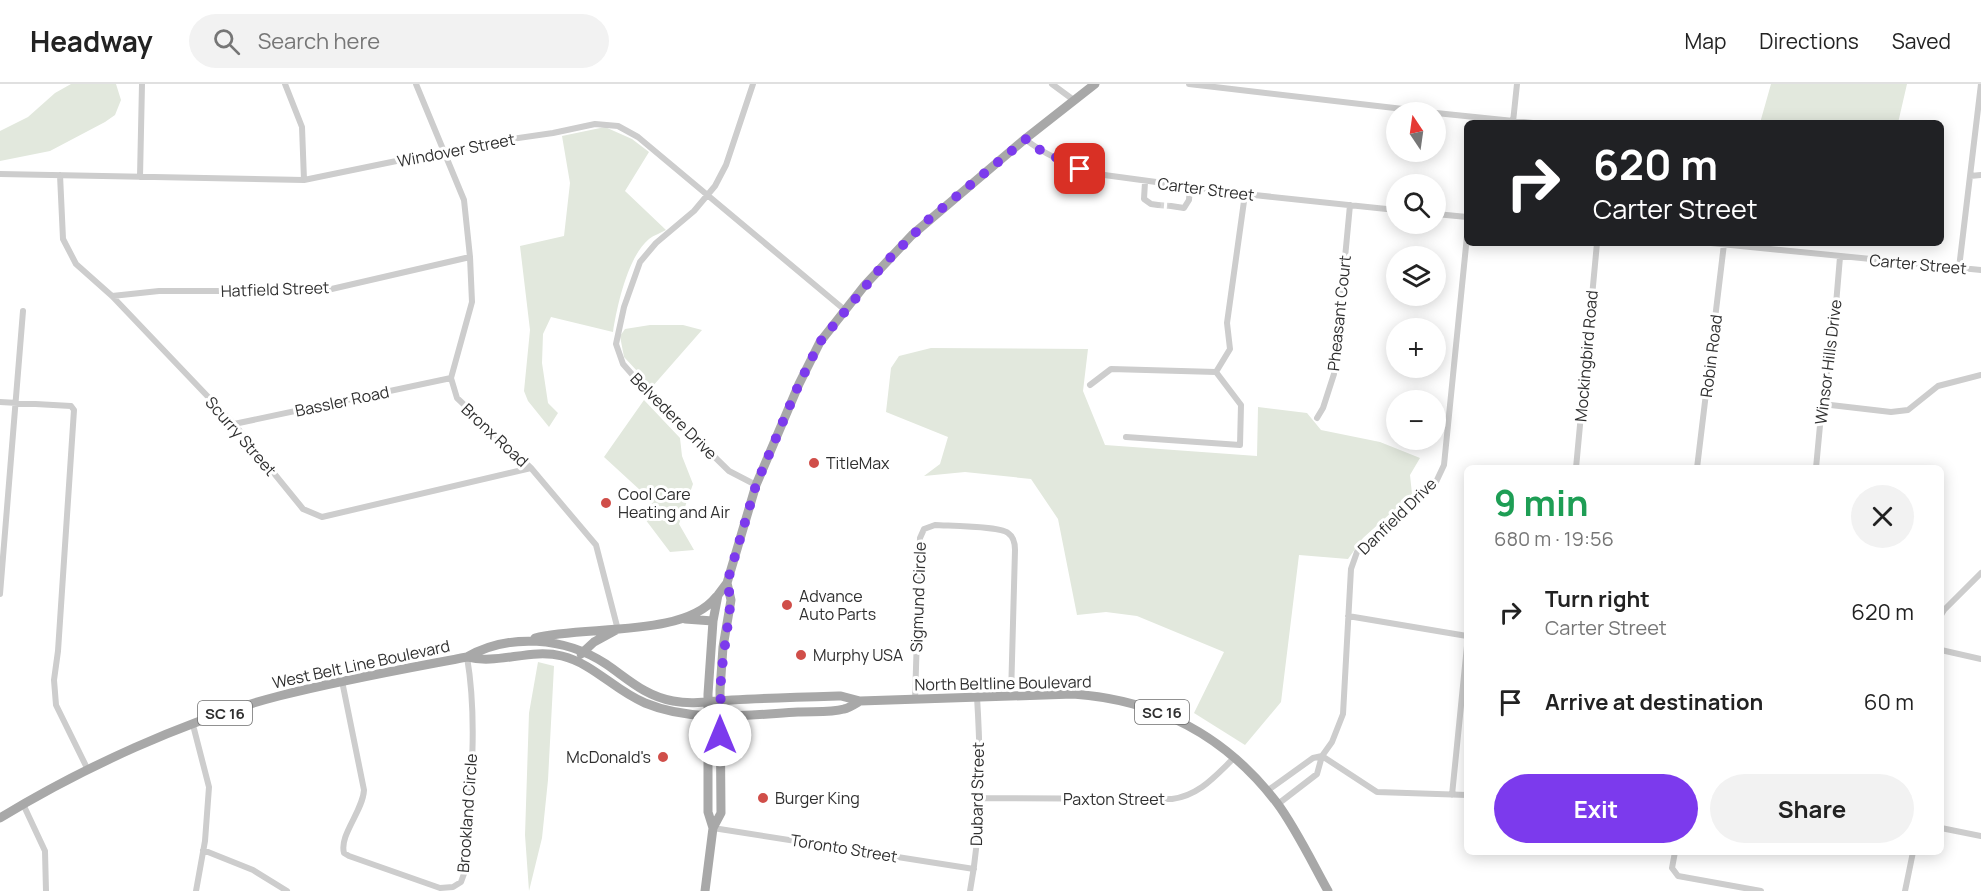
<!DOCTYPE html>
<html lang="en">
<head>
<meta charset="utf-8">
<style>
	body { margin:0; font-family:Manrope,sans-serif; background:#f2f2f2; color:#222; height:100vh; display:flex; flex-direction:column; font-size:22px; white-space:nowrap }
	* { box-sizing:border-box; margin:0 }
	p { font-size:20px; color:#767676 }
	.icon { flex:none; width:33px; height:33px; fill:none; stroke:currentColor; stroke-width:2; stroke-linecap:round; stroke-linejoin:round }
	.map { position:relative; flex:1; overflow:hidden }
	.panel { position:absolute; left:1464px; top:381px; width:480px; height:390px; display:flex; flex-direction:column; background:#fff; border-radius:9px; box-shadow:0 3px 15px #0003 }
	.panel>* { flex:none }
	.guide { position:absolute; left:1464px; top:36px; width:480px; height:126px; border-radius:9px; box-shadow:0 3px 15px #0003; background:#202124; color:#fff; overflow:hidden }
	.needle { width:39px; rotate:347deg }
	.tools { position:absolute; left:1386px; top:18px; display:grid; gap:12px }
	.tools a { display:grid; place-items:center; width:60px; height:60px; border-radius:50%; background:#fff; box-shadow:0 3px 15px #0003; font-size:30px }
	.pin { position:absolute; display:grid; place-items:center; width:51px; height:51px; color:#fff; margin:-26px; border-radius:12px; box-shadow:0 3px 9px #0006 }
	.me { position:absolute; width:66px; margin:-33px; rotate:0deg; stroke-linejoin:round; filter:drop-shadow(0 0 4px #0008) }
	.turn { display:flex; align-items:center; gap:21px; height:126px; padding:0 30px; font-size:27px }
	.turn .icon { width:78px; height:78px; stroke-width:2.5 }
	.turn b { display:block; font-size:42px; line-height:51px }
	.round { display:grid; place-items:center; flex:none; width:63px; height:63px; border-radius:32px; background:#f2f2f2 }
	.headline { display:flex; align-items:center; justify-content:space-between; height:102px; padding:0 30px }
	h1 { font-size:36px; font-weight:700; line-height:45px; color:#1e9e55 }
	.button { display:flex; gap:12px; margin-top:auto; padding:12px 30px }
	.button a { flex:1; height:69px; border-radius:36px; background:#7c3aed; color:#fff; font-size:24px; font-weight:700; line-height:69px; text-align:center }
	.button a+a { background:#f2f2f2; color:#222 }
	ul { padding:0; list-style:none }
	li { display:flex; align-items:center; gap:18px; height:90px; padding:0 30px }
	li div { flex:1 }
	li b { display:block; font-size:22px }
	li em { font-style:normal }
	header { display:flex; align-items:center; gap:36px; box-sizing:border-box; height:84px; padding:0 30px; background:#fff; border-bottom:2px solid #e0e0e0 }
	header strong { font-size:28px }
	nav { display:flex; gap:33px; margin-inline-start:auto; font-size:21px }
	.search { width:420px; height:54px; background:#f2f2f2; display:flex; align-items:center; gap:15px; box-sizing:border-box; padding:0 21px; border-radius:33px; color:#767676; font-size:22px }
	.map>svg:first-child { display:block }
	.green { fill:#e2e8dd }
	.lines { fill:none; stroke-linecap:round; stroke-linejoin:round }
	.minor-tunnel { stroke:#d6d6d6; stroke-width:6; stroke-dasharray:6 3; stroke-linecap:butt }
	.minor { stroke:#cdcdcd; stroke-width:6 }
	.primary { stroke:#a8a8a8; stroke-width:9 }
	.route { stroke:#7c3aed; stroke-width:10; stroke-dasharray:0 18 }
	.poi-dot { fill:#d04e49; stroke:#fff; stroke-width:2 }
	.labels { text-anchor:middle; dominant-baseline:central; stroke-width:6; stroke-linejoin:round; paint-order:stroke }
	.shield { fill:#fff; stroke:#6e6e6e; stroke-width:1.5 }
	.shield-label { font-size:15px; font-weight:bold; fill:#303030 }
	.street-label { font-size:16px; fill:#303030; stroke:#fff }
	.poi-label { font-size:16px; fill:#303030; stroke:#fff; text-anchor:start }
</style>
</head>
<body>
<header>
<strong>Headway</strong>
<div class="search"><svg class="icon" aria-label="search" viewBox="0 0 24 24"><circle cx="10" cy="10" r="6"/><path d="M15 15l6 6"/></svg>Search here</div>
<nav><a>Map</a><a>Directions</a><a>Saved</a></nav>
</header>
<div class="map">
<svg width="1981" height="807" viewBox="0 0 1981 807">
	<rect width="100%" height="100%" fill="#fff"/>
	<path class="green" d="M71 0H116L121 16 115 31 105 38 50 67 0 77V47L28 33 55 9Z
		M1771 0H1907L1898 39H1760Z
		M605 43 632 55 649 68 625 107 666 146C661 149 654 151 649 155 628 172 617 222 613 248L551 233 543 250 542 279 548 319 558 329 549 343 528 317 524 307 530 246 520 162 564 152 570 99 562 52Z
		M650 241H683L702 246 652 303 624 273 620 252 625 245Z
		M931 264 1088 265 1083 307 1105 361 1257 372 1258 323 1307 329 1321 346 1380 358 1420 374 1410 391 1412 410 1363 454 1348 475 1299 471 1281 618 1245 661 1194 629 1224 568 1137 532 1106 528 1077 531 1058 435 1031 395 965 388 924 392 940 380 948 353 886 328 891 284 899 272Z
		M644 316 680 354 682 372 693 400 679 440 694 466 670 468 642 431 653 418 604 373Z
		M538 578 554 582 548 696 542 754 529 807 525 751 529 629Z"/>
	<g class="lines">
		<path class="minor-tunnel" d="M1158 121 1171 122"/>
		<path class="minor" d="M285 0 302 43 304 96
			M416 0 464 116 470 173 472 218 451 294 457 314 531 384 596 461 618 546
			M753 0 726 81 715 102 694 127 656 159 640 178 624 223 616 260 623 280 644 304 729 387 756 401
			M1052 0 1075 17
			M1189 0 1429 28
			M1436 29 1533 39
			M1513 38 1517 0
			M1025 55C1046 72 1071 82 1097 90L1245 110 1396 126
			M0 90 304 96 484 59 553 49 595 40 618 42 638 53 846 227
			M60 91 63 155 76 180 112 212 234 340 303 425 322 433 531 384
			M1970 92 1981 91
			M140 93 142 0
			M1145 98 1144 115 1151 120 1158 121
			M1171 122 1184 124 1189 116 1190 103
			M1436 130 1467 133
			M1711 159 1981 186
			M1959 184 1981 0
			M112 212 159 207H323L470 173
			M1216 288 1230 265 1227 239 1245 110
			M1090 301 1111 285 1216 288 1241 321 1240 361 1126 353
			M0 318 71 322 74 326 58 567 54 596 56 621 88 686
			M1822 320 1891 328 1908 326 1938 302 1981 291
			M1317 334 1323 324 1334 290 1350 121
			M234 340 451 294
			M1576 384 1597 159
			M1697 384 1724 160
			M1816 384 1822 320 1834 244 1840 173
			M0 510 23 227
			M1941 531 1944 526 1981 489
			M1348 532 1467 552
			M1941 566 1981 575
			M342 597 364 706C363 727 339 751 344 769L349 772 440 804 453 803 461 798 465 787C469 717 479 643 467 573
			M915 616 920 454 924 445 935 441C949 442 999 442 1008 449 1014 453 1015 459 1015 466L1011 612
			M193 641 209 703 205 757 196 807
			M1322 672 1377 708 1467 711
			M1267 707 1313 674 1322 672
			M1452 711 1467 562
			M978 714 1172 715C1200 711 1215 692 1235 673
			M23 720 45 767 46 807
			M1278 720 1317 690 1322 672 1332 658 1343 630 1351 485 1357 468 1436 398 1444 381 1467 152
			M713 744 974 785
			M1941 744 1981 752
			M203 766 253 786 287 807
			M1675 768 1672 784 1678 792 1761 807
			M970 807C982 744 981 677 977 613
			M1905 807 1913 768"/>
		<path class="primary" d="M685 535 713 537
			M535 554C584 541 684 554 716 513
			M581 570 594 558 616 546
			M467 573C498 581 530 564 562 572 594 580 614 606 645 619 693 639 748 631 798 628 812 627 830 629 844 625 849 624 855 620 860 617
			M0 734C82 684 186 636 279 612 341 596 404 585 467 573 509 549 565 553 606 580 628 595 645 612 673 617 693 621 711 617 732 616 768 614 805 613 841 612L860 617 1073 610C1158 616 1225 651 1277 719 1295 743 1313 780 1328 807
			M713 744 708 728V610L713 537 718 511 727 499 756 401 799 300 820 258 865 201 912 151 1025 55 1095 0
			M705 807 713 744 721 729 720 606 723 563 731 516 727 499"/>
	</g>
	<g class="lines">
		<path class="route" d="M720 651 721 591 731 516 727 499 756 401 799 300 820 258 883 181 929 135 1026 55 1036 64 1080 85"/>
	</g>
	<g class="poi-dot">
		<circle cx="814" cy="379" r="6"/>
		<circle cx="606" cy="419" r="6"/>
		<circle cx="787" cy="521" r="6"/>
		<circle cx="801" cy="571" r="6"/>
		<circle cx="663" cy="673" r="6"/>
		<circle cx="763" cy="714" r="6"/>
	</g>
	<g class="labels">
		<g class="shield">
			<rect x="1135" y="616" width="54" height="24" rx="4.5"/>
			<rect x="198" y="617" width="54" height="24" rx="4.5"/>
		</g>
		<g class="shield-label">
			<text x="1162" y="628">SC 16</text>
			<text x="225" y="629">SC 16</text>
		</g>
		<g class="street-label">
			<text transform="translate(456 66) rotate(-11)">Windover Street</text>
			<text transform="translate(1206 105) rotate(7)">Carter Street</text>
			<text transform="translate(1918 180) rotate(5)">Carter Street</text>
			<text transform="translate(275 205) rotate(-2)">Hatfield Street</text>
			<text transform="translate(1339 229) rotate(-84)">Pheasant Court</text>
			<text transform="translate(1586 272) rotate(-85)">Mockingbird Road</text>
			<text transform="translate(1711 272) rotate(-83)">Robin Road</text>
			<text transform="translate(1828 278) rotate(-83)">Winsor Hills Drive</text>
			<text transform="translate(342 317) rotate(-12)">Bassler Road</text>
			<text transform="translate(674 332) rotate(45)">Belvedere Drive</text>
			<text transform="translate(495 351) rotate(43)">Bronx Road</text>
			<text transform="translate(241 352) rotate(49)">Scurry Street</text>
			<text transform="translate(1397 432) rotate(-44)">Danfield Drive</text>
			<text transform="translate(918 513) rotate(-88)">Sigmund Circle</text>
			<text transform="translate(361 580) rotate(-12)">West Belt Line Boulevard</text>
			<text transform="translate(1003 599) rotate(-1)">North Beltline Boulevard</text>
			<text transform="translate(977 710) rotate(-89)">Dubard Street</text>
			<text x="1114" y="715">Paxton Street</text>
			<text transform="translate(467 729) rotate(-86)">Brookland Circle</text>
			<text transform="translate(844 764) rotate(9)">Toronto Street</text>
		</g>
		<g class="poi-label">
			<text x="826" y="379">TitleMax</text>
			<text x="618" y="410">Cool Care<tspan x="618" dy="18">Heating and Air</tspan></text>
			<text x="799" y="512">Advance<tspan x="799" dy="18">Auto Parts</tspan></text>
			<text x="813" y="571">Murphy USA</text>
			<text x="651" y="673" text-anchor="end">McDonald's</text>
			<text x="775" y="714">Burger King</text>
		</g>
	</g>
</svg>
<div class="tools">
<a><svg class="needle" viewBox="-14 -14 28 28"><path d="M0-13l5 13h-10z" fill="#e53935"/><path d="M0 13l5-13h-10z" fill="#767676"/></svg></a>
<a><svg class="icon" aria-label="search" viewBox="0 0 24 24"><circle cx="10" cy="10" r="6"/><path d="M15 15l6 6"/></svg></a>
<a><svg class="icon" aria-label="layers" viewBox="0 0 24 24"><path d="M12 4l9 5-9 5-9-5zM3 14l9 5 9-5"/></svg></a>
<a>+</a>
<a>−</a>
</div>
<div class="pin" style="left:1080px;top:85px;background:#d93025"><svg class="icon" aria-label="arrive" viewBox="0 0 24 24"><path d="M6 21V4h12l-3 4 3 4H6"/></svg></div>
<svg class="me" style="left:720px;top:651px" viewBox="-20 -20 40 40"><circle r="19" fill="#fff"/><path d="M0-13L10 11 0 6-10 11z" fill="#7c3aed"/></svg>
<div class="guide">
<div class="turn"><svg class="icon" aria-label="right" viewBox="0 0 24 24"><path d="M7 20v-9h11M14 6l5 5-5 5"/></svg><div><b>620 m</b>Carter Street</div></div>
</div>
<section class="panel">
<div class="headline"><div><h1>9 min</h1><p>680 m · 19:56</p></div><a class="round"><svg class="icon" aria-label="close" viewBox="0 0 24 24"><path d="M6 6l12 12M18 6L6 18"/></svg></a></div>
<ul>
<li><svg class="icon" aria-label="right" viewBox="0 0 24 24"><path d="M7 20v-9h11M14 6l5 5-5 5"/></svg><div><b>Turn right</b><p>Carter Street</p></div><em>620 m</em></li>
<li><svg class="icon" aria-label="arrive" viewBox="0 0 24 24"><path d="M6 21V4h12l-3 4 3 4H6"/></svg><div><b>Arrive at destination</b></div><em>60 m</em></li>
</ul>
<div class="button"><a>Exit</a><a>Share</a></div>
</section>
</div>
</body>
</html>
